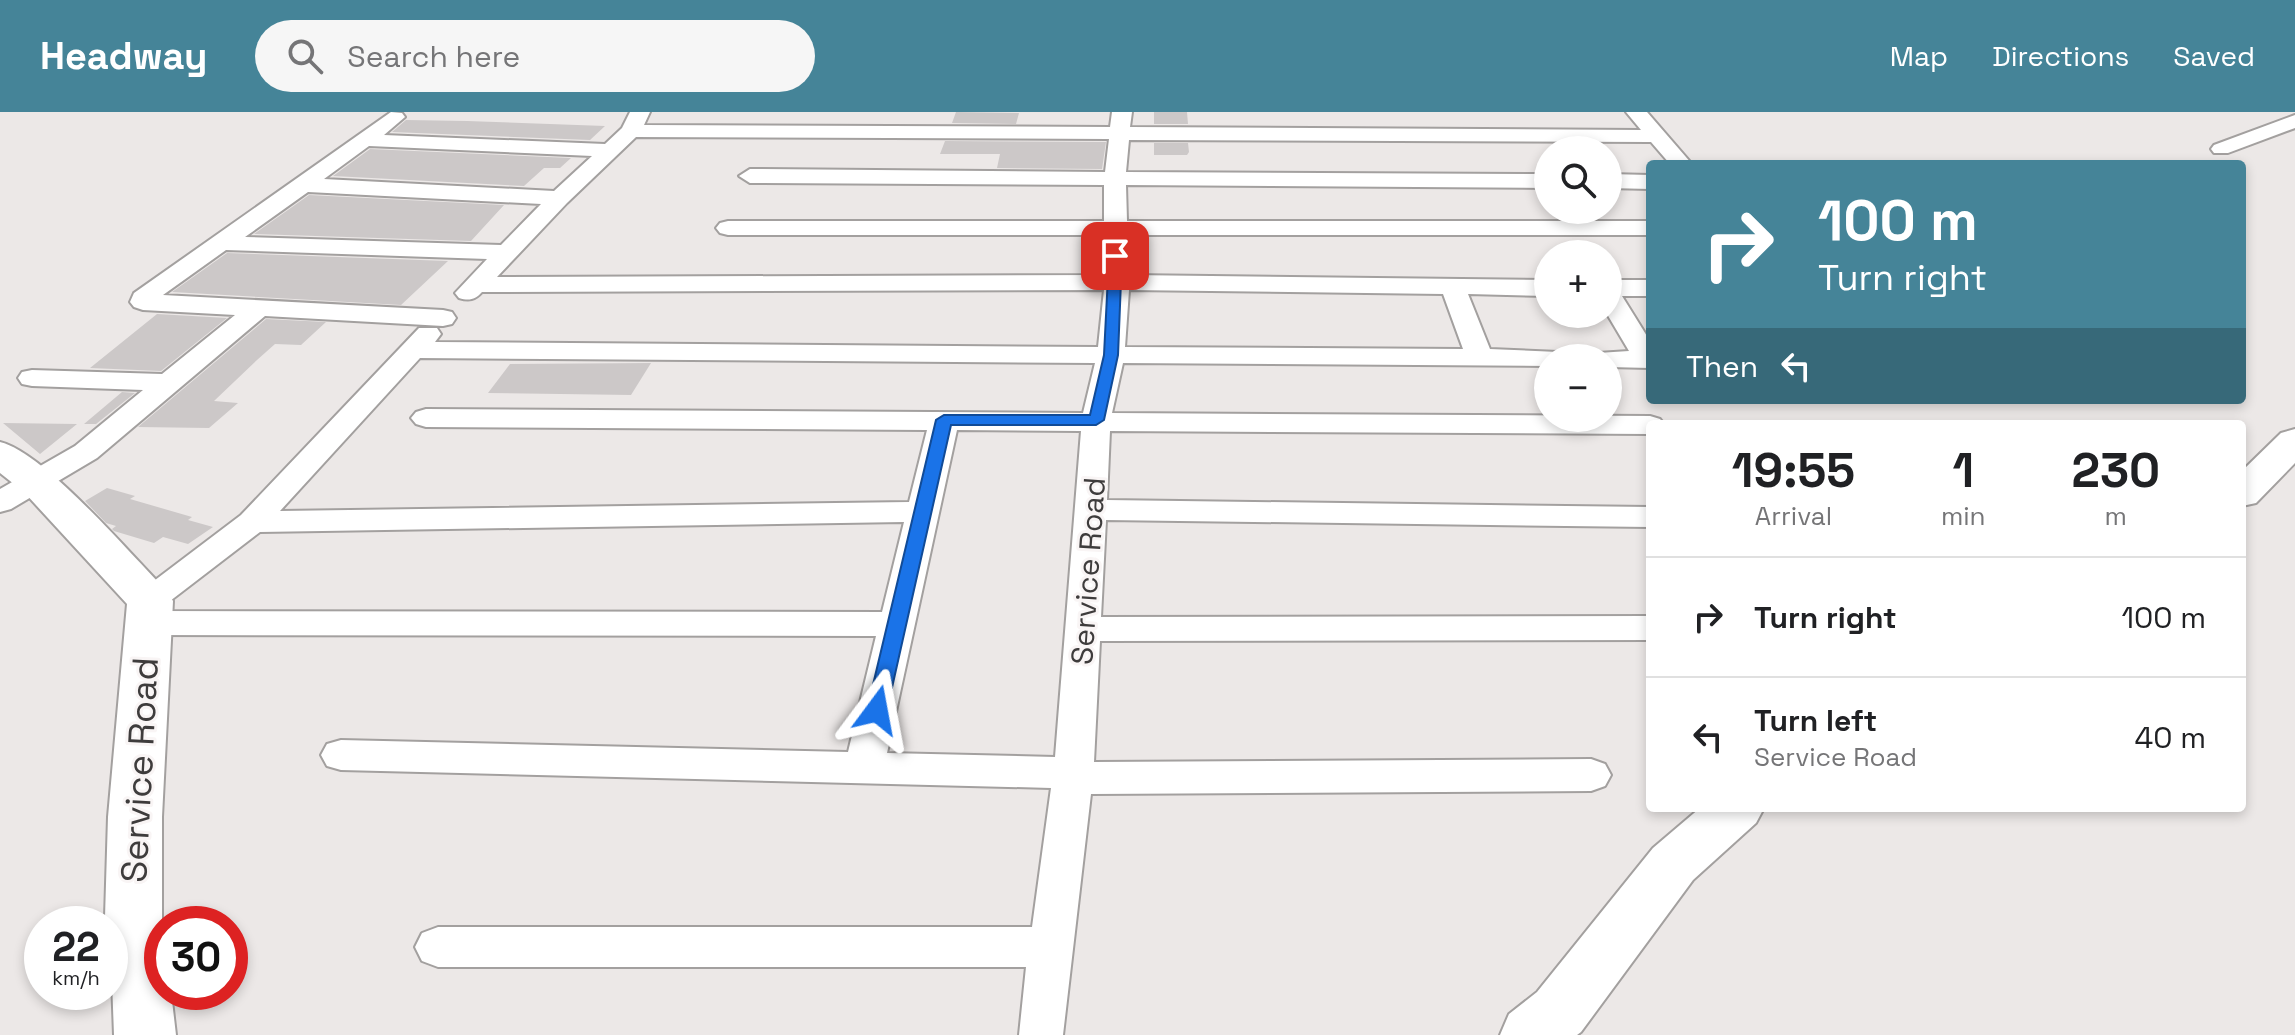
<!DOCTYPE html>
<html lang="en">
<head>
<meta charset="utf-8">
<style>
	body { margin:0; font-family:"Space Grotesk",sans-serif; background:#f6f6f6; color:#202124; height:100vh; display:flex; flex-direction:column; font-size:30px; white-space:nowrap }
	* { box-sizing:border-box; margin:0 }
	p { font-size:26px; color:#757577 }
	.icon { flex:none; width:44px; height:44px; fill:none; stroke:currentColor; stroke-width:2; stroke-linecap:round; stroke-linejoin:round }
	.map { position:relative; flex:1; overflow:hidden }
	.drawer { position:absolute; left:1646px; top:308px; width:600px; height:392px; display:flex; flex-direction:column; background:#fff; border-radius:8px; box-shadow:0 4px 12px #0003 }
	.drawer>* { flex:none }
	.hud { position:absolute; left:1646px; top:48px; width:600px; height:244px; border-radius:8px; box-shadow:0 4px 12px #0003; background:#458498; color:#fff; overflow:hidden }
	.tools { position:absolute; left:1534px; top:24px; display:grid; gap:16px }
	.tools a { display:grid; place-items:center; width:88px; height:88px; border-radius:50%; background:#fff; box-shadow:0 4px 12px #0003; font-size:40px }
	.speed { position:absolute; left:24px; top:794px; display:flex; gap:16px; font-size:40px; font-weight:700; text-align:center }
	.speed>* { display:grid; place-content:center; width:104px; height:104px; border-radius:50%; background:#fff; box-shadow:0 4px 12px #0003; line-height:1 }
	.speed small { font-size:20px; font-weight:400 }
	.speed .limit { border:12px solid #d22; background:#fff; color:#111 }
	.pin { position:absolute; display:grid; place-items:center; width:68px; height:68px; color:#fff; margin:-34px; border-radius:16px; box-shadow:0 4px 12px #0006 }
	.me { position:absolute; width:88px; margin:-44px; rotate:13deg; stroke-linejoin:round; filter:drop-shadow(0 0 6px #0008) }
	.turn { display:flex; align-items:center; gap:28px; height:168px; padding:0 40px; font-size:36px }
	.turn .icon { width:104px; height:104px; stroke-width:2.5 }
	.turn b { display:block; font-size:56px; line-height:68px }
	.then { display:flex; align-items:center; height:76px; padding:0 40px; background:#0003; gap:16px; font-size:30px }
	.eta { display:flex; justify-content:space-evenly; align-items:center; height:136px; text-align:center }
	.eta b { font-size:48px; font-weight:800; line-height:56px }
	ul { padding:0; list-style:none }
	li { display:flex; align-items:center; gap:24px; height:120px; padding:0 40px; border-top:2px solid #e0e0e0 }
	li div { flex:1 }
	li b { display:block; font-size:30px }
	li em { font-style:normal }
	header { display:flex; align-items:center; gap:48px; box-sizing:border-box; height:112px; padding:0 40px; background:#458498; color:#fff }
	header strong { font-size:38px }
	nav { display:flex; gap:44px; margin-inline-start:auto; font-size:28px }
	.search { width:560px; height:72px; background:#f6f6f6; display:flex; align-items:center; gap:20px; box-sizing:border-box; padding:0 28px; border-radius:44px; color:#757577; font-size:30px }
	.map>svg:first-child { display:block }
	.building { fill:#ccc8c8 }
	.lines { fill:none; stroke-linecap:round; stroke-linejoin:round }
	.street-casing { stroke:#a3a09f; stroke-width:4 }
	.secondary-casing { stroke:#a3a09f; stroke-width:4 }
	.street { fill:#fff; fill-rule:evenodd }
	.secondary { fill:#fff; fill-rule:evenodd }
	.route { fill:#1a73e8; stroke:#114b97; stroke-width:2 }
	.labels { text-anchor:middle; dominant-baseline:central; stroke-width:6; stroke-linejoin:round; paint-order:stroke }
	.street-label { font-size:30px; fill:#3e3c3c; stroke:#f9f5f5 }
	.near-street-label { font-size:36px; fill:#3e3c3c; stroke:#f9f5f5 }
</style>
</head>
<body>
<header>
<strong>Headway</strong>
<div class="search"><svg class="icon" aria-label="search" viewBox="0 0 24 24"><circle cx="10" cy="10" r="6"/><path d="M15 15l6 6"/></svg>Search here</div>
<nav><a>Map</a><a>Directions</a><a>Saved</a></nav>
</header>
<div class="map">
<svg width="2295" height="923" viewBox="0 0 2295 923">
	<rect width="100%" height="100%" fill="#ece8e7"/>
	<path class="building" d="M956 0 1019 1 1016 12 952 11Z
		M1154 0H1187L1188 12H1154Z
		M406 8 467 9 605 14 590 28 392 20Z
		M945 29 1106 30 1102 57 997 56 1000 42H940Z
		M1154 31H1188L1189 40 1187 43H1154Z
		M370 37 571 46 560 56H544L524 74 333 64Z
		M309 83 504 93 471 129 254 122Z
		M227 141 448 149 401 193 172 180Z
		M157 202 227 206 161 259 90 256Z
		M266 207 326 210 301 233 275 232 257 248 214 289 238 291 209 316 138 315Z
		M651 251 631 283 488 281 510 252Z
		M122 280 135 281 96 312H84Z
		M3 311 77 312 40 342Z
		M107 376 135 384 130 387 192 405 188 408 213 415 188 432 163 425 154 431 114 419 112 417 116 414 106 411 85 389Z"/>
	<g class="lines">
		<g class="street-casing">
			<path id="street" d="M391 0 402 1 405 5 384 23 605 32 622 16 630 0H650L644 13 1110 15 1112 0H1132L1130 15 1641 18 1626 0H1647L1692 52H1670L1651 30 1129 28 1126 60 1548 62V76L1126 73 1127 109H1650V123H1128L1129 163 1548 168V184L1468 182 1490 237 1558 240 1562 246H1548V254L1123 251 1112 301 1650 304 1660 307 1664 312H1650V322L1110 319 1107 388 1650 395V415L1106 408 1101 505 1650 504V528L1100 529 1094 650 1591 647 1605 652 1611 663 1605 674 1591 679 1091 682 1063 923H1019L1026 855H438L422 849 415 835 422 821 438 815H1032L1051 676 341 658 327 654 321 643 327 632 341 628 848 640 876 524 147 523 134 520 129 511 134 502 145 499 138 497 133 489 138 481 241 403 419 216H437L441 222 435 230 1098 235 1104 178 482 180C475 188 469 189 459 186L455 181 487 147 226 138 163 183 443 198 452 200 456 206 452 212 443 214 265 204 97 346 11 397 0 400V377L75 334 143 278 32 274 22 272 18 266 22 260 32 258 162 262 235 203 143 198 134 195 130 190 134 181ZM636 25 1109 27 1105 60 750 57 739 64 750 71 1104 73V109H728L720 111 716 116 720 121 728 123H1104V163L497 165 567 91ZM369 34 592 44 554 79 324 67ZM308 80 541 92 501 133 245 125ZM1129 178 1443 182 1463 237 1125 235ZM420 246 1095 251 1083 301 426 297 416 300 411 306 416 312 426 315 927 318 909 390 280 399ZM957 318 1081 319 1055 645 887 641ZM904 410 882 500 157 499 260 420Z
				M2295 3V16L2228 41H2214L2211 37 2214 33Z
				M1608 62 1650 63V77L1608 76Z
				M1608 168H1650V184H1622L1650 229V256L1608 255V246H1595L1598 241 1629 239 1607 202Z"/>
		</g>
		<g class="secondary-casing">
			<path id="secondary" d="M2295 317V351L2256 391 2242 394V359L2281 321Z
				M0 330C45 341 130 442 166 478L173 489 162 705V880H171L176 923H114L110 812H106L105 805 108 705 127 492 24 380 0 361Z
				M1700 696H1764L1756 711 1693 768 1581 920 1577 923H1500L1509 902 1537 880 1653 736Z"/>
		</g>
		<use href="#street" class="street"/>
		<use href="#secondary" class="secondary"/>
	</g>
	<path class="route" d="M1115 140 1122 144 1118 243 1104 308 1096 313H951L887 598 884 604H870L867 598 936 308 944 303H1090L1104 243 1109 144Z"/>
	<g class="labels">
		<g class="street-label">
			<text transform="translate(1088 459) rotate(-86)">Service Road</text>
		</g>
		<g class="near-street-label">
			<text transform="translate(140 658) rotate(-87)">Service Road</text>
		</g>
	</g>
</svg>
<div class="tools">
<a><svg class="icon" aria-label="search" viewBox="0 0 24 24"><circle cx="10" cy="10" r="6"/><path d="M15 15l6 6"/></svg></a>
<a>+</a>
<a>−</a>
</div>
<div class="speed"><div>22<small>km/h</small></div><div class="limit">30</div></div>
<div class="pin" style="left:1115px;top:144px;background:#d93025"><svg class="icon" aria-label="arrive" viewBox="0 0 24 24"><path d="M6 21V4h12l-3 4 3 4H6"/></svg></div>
<svg class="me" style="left:877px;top:598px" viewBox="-20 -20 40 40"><path d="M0-17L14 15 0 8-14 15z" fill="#1a73e8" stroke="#fff" stroke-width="4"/></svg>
<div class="hud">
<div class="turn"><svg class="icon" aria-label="right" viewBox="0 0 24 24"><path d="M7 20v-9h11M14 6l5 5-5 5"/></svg><div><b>100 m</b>Turn right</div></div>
<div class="then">Then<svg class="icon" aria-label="left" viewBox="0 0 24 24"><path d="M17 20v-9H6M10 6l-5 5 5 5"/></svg></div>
</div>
<section class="drawer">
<div class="eta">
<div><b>19:55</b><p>Arrival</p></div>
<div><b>1</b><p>min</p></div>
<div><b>230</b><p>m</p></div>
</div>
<ul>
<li><svg class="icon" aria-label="right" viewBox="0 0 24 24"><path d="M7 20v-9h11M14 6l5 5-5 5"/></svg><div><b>Turn right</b></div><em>100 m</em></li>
<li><svg class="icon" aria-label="left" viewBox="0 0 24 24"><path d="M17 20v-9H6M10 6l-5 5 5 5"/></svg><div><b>Turn left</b><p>Service Road</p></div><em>40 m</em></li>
</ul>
</section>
</div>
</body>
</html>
